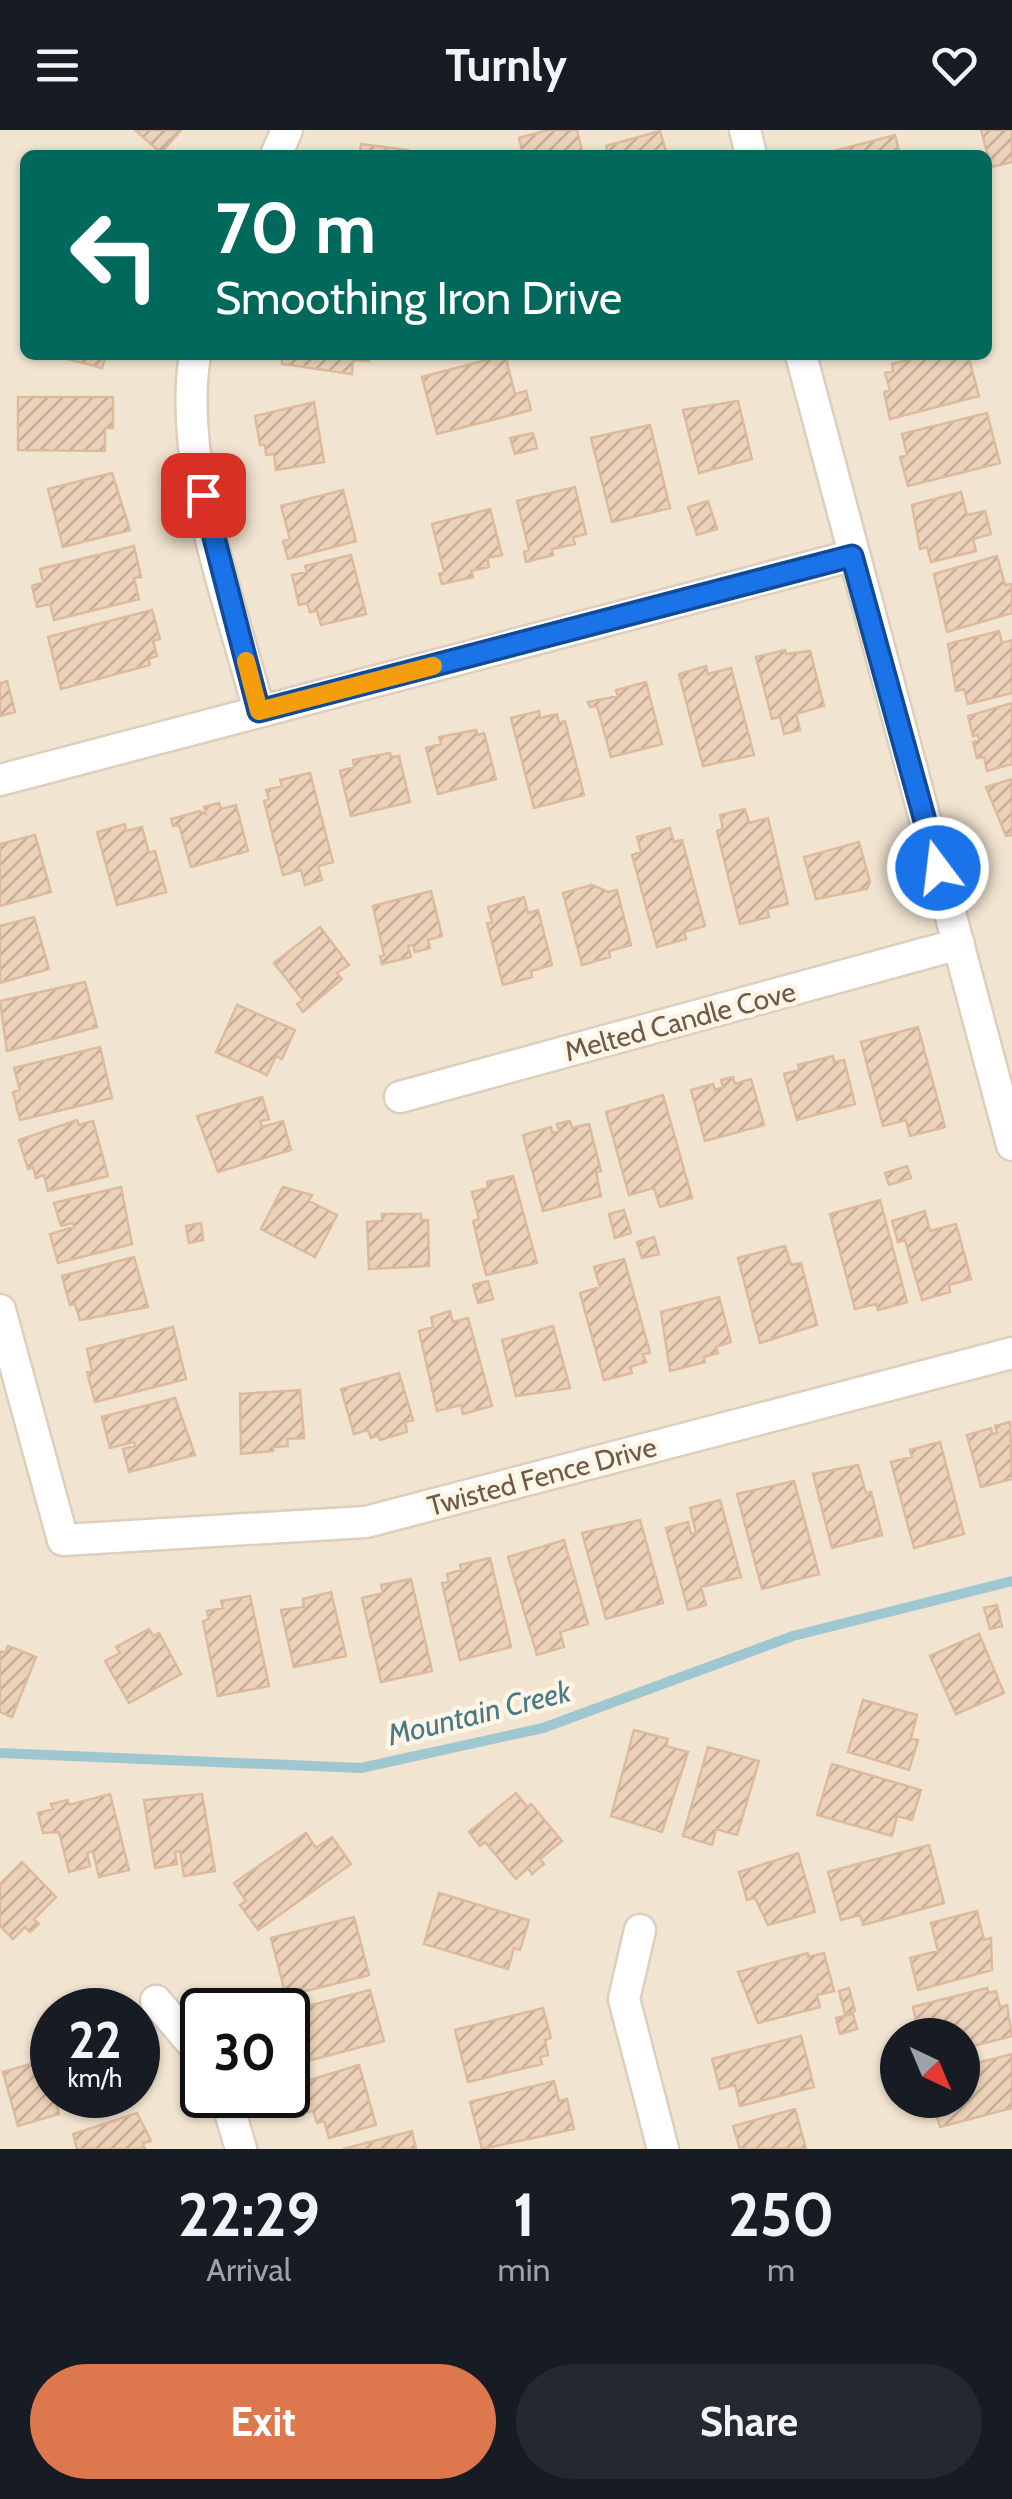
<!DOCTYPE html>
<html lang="en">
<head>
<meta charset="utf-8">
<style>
	body { margin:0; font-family:Cabin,sans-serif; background:#242831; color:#f1f3f6; height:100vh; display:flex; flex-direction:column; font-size:38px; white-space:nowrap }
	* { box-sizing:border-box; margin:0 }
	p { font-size:32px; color:#9ea1a6 }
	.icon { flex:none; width:55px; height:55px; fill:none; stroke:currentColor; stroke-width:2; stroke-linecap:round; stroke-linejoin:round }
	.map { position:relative; height:2019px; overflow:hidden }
	.details { display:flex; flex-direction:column; background:#171b24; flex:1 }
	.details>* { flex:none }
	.banner { position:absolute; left:20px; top:20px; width:972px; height:210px; border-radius:15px; box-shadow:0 2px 8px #0004; background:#00695c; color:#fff; overflow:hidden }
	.needle { width:65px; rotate:136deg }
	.controls { position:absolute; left:880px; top:1888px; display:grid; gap:20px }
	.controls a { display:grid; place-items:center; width:100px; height:100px; border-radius:50%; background:#171b24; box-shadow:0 2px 8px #0004; font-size:50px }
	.speed { position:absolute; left:30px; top:1858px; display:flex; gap:20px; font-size:50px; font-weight:700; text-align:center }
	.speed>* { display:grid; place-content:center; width:130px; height:130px; border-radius:50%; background:#171b24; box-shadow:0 2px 8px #0004; line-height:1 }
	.speed small { font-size:25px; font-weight:400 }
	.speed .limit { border:5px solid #111; border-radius:15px; background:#fff; color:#111 }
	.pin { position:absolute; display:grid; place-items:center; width:85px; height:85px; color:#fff; margin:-42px; border-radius:20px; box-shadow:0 5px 15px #0006 }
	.me { position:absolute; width:110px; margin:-55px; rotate:345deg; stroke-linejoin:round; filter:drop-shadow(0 0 8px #0008) }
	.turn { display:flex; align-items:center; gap:35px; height:210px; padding:0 30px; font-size:45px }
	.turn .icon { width:130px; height:130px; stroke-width:2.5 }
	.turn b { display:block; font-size:70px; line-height:85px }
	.eta { display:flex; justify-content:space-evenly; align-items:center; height:170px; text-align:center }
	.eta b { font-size:60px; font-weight:700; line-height:70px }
	.cta { display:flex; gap:20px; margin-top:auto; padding:20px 30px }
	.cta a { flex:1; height:115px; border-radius:60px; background:#dc774e; color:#fff; font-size:40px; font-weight:700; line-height:115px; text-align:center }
	.cta a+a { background:#242831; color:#f1f3f6 }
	header { display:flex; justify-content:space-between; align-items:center; height:130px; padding:0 30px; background:#171b24; font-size:45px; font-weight:700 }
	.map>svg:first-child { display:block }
	.residential { fill:#f1e4d0; fill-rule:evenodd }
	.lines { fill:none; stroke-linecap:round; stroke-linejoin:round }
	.stream { stroke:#9ec7d2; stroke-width:10 }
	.building { fill:url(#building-hatch); stroke:#deba9c; stroke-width:2.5 }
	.street-casing { stroke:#ddcebd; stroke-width:35 }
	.street { stroke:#fff; stroke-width:30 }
	.route-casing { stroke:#114b97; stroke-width:25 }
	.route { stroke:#1a73e8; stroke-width:18 }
	.slow { stroke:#f59e0b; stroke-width:18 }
	.labels { text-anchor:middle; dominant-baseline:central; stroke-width:9; stroke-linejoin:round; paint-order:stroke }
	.street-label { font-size:28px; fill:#6f594a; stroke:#fdf6e6 }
	.water-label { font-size:30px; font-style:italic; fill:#497887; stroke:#fdf6e6 }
</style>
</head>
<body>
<header><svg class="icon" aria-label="menu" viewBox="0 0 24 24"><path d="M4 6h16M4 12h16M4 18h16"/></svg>Turnly<svg class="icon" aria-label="heart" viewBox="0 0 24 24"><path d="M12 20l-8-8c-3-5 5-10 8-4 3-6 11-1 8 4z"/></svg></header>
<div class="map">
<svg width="1012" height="2019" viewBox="0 0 1012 2019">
	<defs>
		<pattern id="building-hatch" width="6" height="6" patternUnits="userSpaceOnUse" patternTransform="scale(2.5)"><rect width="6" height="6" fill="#edd2ba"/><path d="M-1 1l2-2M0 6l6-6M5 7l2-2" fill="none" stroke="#c4ad99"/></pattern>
	</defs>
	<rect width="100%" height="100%" fill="#faf2e1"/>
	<path class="residential" d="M0 0H1012V2019H0ZM25 25H988V225H25ZM52 1880H138V1965H52ZM202 1880H288V1965H202ZM898 1905H962V1970H898Z"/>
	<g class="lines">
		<path class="stream" d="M0 1623 361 1638 543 1598 793 1506 1012 1451"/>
	</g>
	<path class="building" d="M135 0H181L161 23Z
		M548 0H577L583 25H523L519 8Z
		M981 0H1012V32L991 37Z
		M660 1 667 25H608L606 16Z
		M895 5 900 25H819Z
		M361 14 408 20 407 25H360Z
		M52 225H106L102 238Z
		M282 225H369V231L353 230 352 244 282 234Z
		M505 225 515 264 526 261 531 280 437 304 422 247Z
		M926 225H968L979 266 890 289 884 262 890 260 885 243 893 241 892 234Z
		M18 267H113V298H105V321L18 320Z
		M738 271 752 329 699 343 683 280Z
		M314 272 324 332 276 340 274 324 266 325 265 315H260L255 286Z
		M987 283 1000 333 908 356 900 327 907 325 902 304Z
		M650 295 670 378 612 392 591 308Z
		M533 303 537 318 515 324 510 308Z
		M112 343 130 400 63 417 48 359Z
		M575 357 586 404 573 407 575 414 552 419 553 425 526 432 524 422 529 420 517 371Z
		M343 360 356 411 288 429 283 411 290 409 281 376Z
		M961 362 967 385 985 381 991 404 973 409 976 421 931 432 927 417 920 419 912 375Z
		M708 371 717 399 697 405 688 377Z
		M490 379 502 425 487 428 489 437 471 441 473 447 442 454 439 444 444 442 432 394Z
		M134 416 141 447 134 448 139 469 54 490 50 474 37 477 32 456 43 452 40 439Z
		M351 425 366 484 321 495 317 481 310 482 307 473 299 475 292 445 307 442 305 436Z
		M997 426 1005 455 1012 454V483L947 502 934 444Z
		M152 480 160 509 153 511 157 526 148 529 150 535 61 559 48 507Z
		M999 501 1002 513 1012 510V563L968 574 964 559 956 561 948 514Z
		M785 520 786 524 810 521 824 576 796 584 800 600 784 604 780 587 772 589 756 527Z
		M706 536 708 544 731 538 754 625 703 636 679 544Z
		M7 551 15 582 0 586V553Z
		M646 552 662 614 611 627 597 576 590 577 588 572 618 566 616 560Z
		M1012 573V634L987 641 984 627 977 628 973 612 979 610 978 605 973 606 968 586Z
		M539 581 540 588 557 584 559 593 565 591 584 665 534 678 511 588Z
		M476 600 478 605 484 603 496 649 438 664 426 618 441 614 439 607Z
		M390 623 391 627 399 626 410 672 351 686 340 641 354 637 353 630Z
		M310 643 333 732 318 736 322 750 305 755 301 740 283 745 264 671 269 669 266 660 282 656 280 650Z
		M1012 649V705L1006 706 986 657Z
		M219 673 221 679 236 675 248 721 191 737 179 695 173 696 171 689 200 681 206 684 204 677Z
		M745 679 749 693 768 688 788 774 767 779 769 787 740 794 717 701 723 699 720 685Z
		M125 694 126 701 142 697 149 723 155 721 166 762 117 775 97 702Z
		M670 698 674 712 682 710 705 796 684 802 686 809 657 817 632 725 641 722 637 707Z
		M35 705 51 762 0 776V714Z
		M859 712 870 752 867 759 816 769 804 727Z
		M592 755 608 762 617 760 631 815 609 821 610 827 582 835 563 763Z
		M431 761 442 806 428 810 430 818 415 822 413 815 408 816 411 827 382 834 380 826 384 825 373 776Z
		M524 767 528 783 538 780 552 835 531 841 532 847 503 855 487 793 492 792 488 777Z
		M34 787 49 839 0 853V796Z
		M320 797 349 835 337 843 342 849 303 882 297 874 303 870 274 833Z
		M85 852 97 897 7 921 0 871Z
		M237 875 295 900 282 929 276 926 267 945 216 922Z
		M918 897 945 997 910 1006 906 990 883 996 861 912Z
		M100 917 112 968 20 990 13 962 20 960 14 938Z
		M833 926 834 932 844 930 855 974 797 990 784 944 799 940 798 935Z
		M733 947 735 954 751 949 764 995 705 1011 691 960 713 954 715 960 723 957 721 950Z
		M663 965 692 1068 660 1077 654 1058 629 1065 606 982Z
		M262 967 269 989 260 991 262 997 283 991 291 1020 218 1042 197 986Z
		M77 990 79 995 93 991 108 1046 48 1061 44 1045 36 1048 33 1037 28 1039 19 1010Z
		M570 991 572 998 589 994 601 1041 596 1042 601 1066 543 1081 523 1005 551 997 552 1003 559 1001 557 994Z
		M907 1036 911 1048 889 1055 885 1043Z
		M513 1046 537 1133 486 1145 473 1091 479 1089 472 1062 488 1058 487 1052Z
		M121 1057 132 1114 58 1133 50 1104 74 1097 73 1093 61 1096 54 1073Z
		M283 1057 312 1065 309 1071 337 1085 315 1127 261 1099Z
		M880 1070 907 1172 878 1180 876 1174 855 1179 830 1084Z
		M624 1080 631 1103 615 1108 609 1084Z
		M925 1081 930 1101 956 1094 971 1149 949 1155 950 1162 922 1170 905 1110 898 1112 892 1091Z
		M382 1084H421V1090H428L429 1136 369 1139 367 1092 382 1091Z
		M201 1093 203 1110 189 1113 186 1096Z
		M654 1107 659 1124 642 1128 637 1112Z
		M785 1116 791 1135 801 1133 817 1195 760 1213 738 1128Z
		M134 1127 148 1177 80 1190 75 1174 70 1175 62 1146Z
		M624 1129 650 1223 643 1224 646 1232 630 1237 632 1243 604 1250 580 1163 600 1157 594 1137Z
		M488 1151 493 1169 478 1173 473 1155Z
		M719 1167 731 1212 716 1217 718 1223 704 1227 705 1232 670 1241 661 1182Z
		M450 1181 453 1192 468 1188 492 1276 463 1284 461 1275 437 1281 419 1201 433 1197 431 1187Z
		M553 1196 570 1258 516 1266 502 1210Z
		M173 1197 186 1249 95 1272 87 1242 92 1241 87 1219Z
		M399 1243 413 1290 405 1292 407 1302 380 1310 378 1305 371 1308 368 1300 354 1304 341 1259Z
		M300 1260 304 1308 287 1309 288 1316 273 1317V1321L241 1324 240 1264Z
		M175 1268 195 1325 129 1342 123 1319 135 1316 134 1312 110 1318 102 1287Z
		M1010 1292 1012 1349 981 1357 967 1305 991 1298 992 1304 997 1303 995 1296Z
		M940 1312 964 1404 914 1418 891 1332 912 1327 910 1320Z
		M858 1335 866 1363 871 1362 882 1405 832 1418 813 1344Z
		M794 1351 819 1444 762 1459 737 1364Z
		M720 1370 741 1447 701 1457 706 1475 688 1480 666 1398 688 1392 691 1404 696 1403 690 1378Z
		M640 1390 663 1473 606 1489 582 1403Z
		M564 1410 588 1494 560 1502 564 1517 537 1525 508 1427Z
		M490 1428 511 1517 460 1530 442 1453 449 1452 447 1444 461 1440 460 1435Z
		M411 1449 432 1541 381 1552 362 1468 383 1463 381 1455Z
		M331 1462 346 1526 294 1537 281 1480 304 1477 303 1469Z
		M250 1466 269 1556 218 1566 203 1491 209 1489 207 1481 223 1478 221 1471Z
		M997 1475 1002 1496 990 1499 984 1478Z
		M149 1499 153 1506 159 1503 181 1544 129 1573 105 1531 120 1523 116 1517Z
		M979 1504 1004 1563 956 1584 930 1526Z
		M8 1516 36 1527 12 1587 0 1582V1521L5 1523Z
		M863 1570 917 1585 911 1608 918 1610 909 1640 848 1622Z
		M634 1600 668 1609 666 1616 688 1622 662 1702 611 1686Z
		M708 1617 759 1631 737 1705 716 1699 712 1715 683 1706Z
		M832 1634 921 1660 912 1690 897 1686 892 1706 817 1685Z
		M516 1663 527 1677 531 1674 562 1711 540 1729 544 1734 535 1741 532 1744 528 1738 516 1749 485 1712 480 1716 469 1702Z
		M110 1664 129 1740 99 1747 93 1721 87 1723 90 1736 69 1742 59 1702 43 1703 38 1683 53 1679 51 1674 68 1670 69 1675Z
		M202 1664 215 1741 184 1746 180 1721 175 1722 177 1734 155 1738 144 1670Z
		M306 1703 316 1718 332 1707 351 1734 258 1800 240 1775 246 1771 234 1753Z
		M929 1715 944 1773 863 1795 860 1785 841 1790 828 1742Z
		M798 1723 815 1782 768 1795 755 1768 747 1770 739 1742Z
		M22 1732 56 1767 34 1789 39 1794 30 1802 25 1797 13 1809 0 1796V1754Z
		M439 1763 529 1790 520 1820 514 1818 508 1839 424 1814Z
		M977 1781 984 1810 991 1808 992 1840 918 1860 910 1828 938 1821 931 1793Z
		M354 1787 369 1845 286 1866 271 1808Z
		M808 1823V1827L824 1823 834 1861 817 1865 820 1877 758 1893 738 1842Z
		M849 1858 855 1881 845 1884 839 1861Z
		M987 1858 989 1863 996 1861 1000 1877 1007 1875 1012 1906 962 1919V1905H919L913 1877Z
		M370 1860 384 1911 311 1930 305 1909 290 1913 288 1881Z
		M543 1878 551 1908 545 1910 548 1925 540 1927 542 1934 468 1952 455 1900Z
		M853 1884 857 1899 840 1904 836 1888Z
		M801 1906 814 1957 740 1976 735 1955 720 1959 712 1929Z
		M1012 1924V1978L940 1997 932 1970H962V1937Z
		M44 1930 59 1984 18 1996 3 1942Z
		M359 1935 376 1995 329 2008 324 1991 317 1993 313 1981 308 1982 299 1953Z
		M554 1951 559 1971 567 1969 574 1999 482 2019 470 1972Z
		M795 1979 806 2019H740L733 1996Z
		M137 1983 151 2011 143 2013 145 2019H77L73 2004Z
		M412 2001 416 2019H343Z"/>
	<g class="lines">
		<g class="street-casing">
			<path id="street" d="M745 0 751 25
				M276 25 287 0
				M195 225C177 335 231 473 259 581
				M801 225 1012 1015
				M0 650 851 426
				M400 967 959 814
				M0 1180 63 1410 366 1392 1012 1223
				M640 1800 624 1869 663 2019
				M156 1871 202 1925
				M225 1965 241 2019"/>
		</g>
		<use href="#street" class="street"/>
	</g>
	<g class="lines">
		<g class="route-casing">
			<path id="route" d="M203 365 259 581 852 426 938 738"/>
		</g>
		<use href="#route" class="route"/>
		<path class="slow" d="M246 531 259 581 433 536"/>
	</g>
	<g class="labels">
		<g class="street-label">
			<text transform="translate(680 891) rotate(-15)">Melted Candle Cove</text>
			<text transform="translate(542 1346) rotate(-15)">Twisted Fence Drive</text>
		</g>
		<g class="water-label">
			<text transform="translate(479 1583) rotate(-14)">Mountain Creek</text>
		</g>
	</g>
</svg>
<div class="controls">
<a><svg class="needle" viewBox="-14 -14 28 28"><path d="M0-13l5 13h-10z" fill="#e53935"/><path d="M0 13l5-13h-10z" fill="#9ea1a6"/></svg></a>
</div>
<div class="speed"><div>22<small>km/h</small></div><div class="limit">30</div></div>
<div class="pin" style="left:203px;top:365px;background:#d93025"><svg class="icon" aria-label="arrive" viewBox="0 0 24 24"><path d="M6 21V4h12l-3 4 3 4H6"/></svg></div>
<svg class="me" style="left:938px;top:738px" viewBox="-20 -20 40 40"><circle r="17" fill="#1a73e8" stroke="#fff" stroke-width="3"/><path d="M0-11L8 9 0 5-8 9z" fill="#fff"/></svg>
<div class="banner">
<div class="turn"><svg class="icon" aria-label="left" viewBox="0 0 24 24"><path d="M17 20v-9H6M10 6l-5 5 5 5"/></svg><div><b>70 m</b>Smoothing Iron Drive</div></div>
</div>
</div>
<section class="details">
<div class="eta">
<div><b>22:29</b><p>Arrival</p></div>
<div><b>1</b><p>min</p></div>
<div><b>250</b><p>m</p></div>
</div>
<div class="cta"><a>Exit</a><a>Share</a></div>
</section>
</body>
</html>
